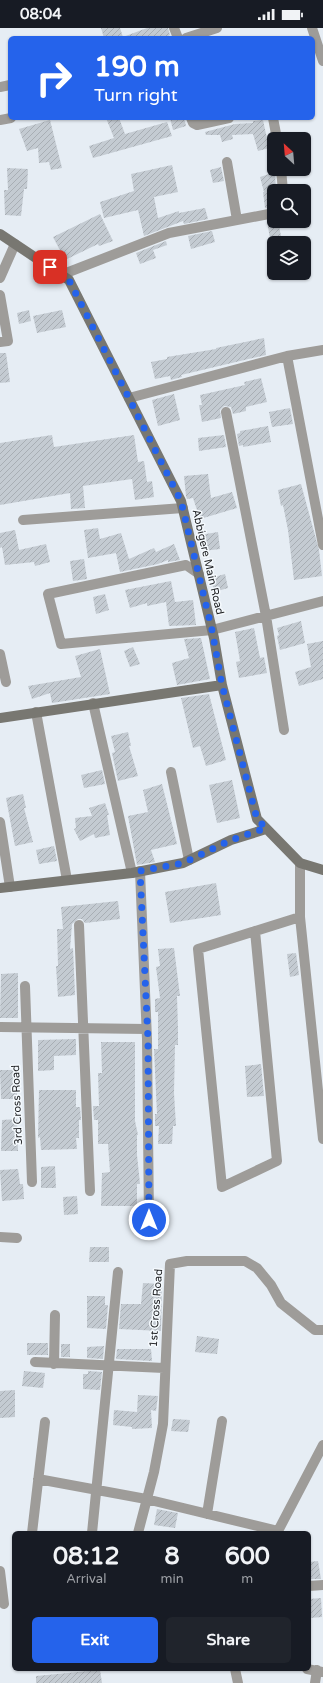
<!DOCTYPE html>
<html lang="en">
<head>
<meta charset="utf-8">
<style>
	body { margin:0; font-family:"Varela Round",sans-serif; background:#20242c; color:#f1f3f6; height:100vh; display:flex; flex-direction:column; font-size:15px; white-space:nowrap }
	* { box-sizing:border-box; margin:0 }
	p { font-size:13px; color:#9ea1a6 }
	.icon { flex:none; width:22px; height:22px; fill:none; stroke:currentColor; stroke-width:2; stroke-linecap:round; stroke-linejoin:round }
	.map { position:relative; flex:1; overflow:hidden }
	.panel { position:absolute; left:12px; top:1503px; width:299px; height:140px; display:flex; flex-direction:column; background:#171b24; border-radius:6px; box-shadow:0 1px 3px #0004 }
	.panel>* { flex:none }
	.top-card { position:absolute; left:8px; top:8px; width:307px; height:84px; border-radius:6px; box-shadow:0 1px 3px #0004; background:#2563eb; color:#fff; overflow:hidden }
	.needle { width:26px; rotate:334deg }
	.fabs { position:absolute; left:267px; top:104px; display:grid; gap:8px }
	.fabs a { display:grid; place-items:center; width:44px; height:44px; border-radius:6px; background:#171b24; box-shadow:0 1px 3px #0004; font-size:20px }
	.pin { position:absolute; display:grid; place-items:center; width:34px; height:34px; color:#fff; margin:-17px; border-radius:8px; box-shadow:0 2px 6px #0006 }
	.me { position:absolute; width:44px; margin:-22px; rotate:0deg; stroke-linejoin:round; filter:drop-shadow(0 0 3px #0008) }
	.turn { display:flex; align-items:center; gap:14px; height:84px; padding:0 20px; font-size:18px }
	.turn .icon { width:52px; height:52px; stroke-width:2.5 }
	.turn b { display:block; font-size:28px; line-height:34px }
	.eta { display:flex; justify-content:space-evenly; align-items:center; height:68px; text-align:center }
	.eta b { font-size:24px; font-weight:800; line-height:28px }
	.cta { display:flex; gap:8px; margin-top:auto; padding:8px 20px }
	.cta a { flex:1; height:46px; border-radius:6px; background:#2563eb; color:#fff; font-size:16px; font-weight:800; line-height:46px; text-align:center }
	.cta a+a { background:#20242c; color:#f1f3f6 }
	.status { display:flex; justify-content:space-between; align-items:center; height:28px; padding:0 20px; background:#171b24; direction:ltr }
	.status svg { height:11px; fill:currentColor }
	.map>svg:first-child { display:block }
	.building { fill:url(#building-hatch) }
	.lines { fill:none; stroke-linecap:round; stroke-linejoin:round }
	.street { stroke:#9e9c99; stroke-width:10 }
	.secondary { stroke:#787771; stroke-width:10 }
	.route { stroke:#2563eb; stroke-width:7; stroke-dasharray:0 12.6 }
	.labels { text-anchor:middle; dominant-baseline:central; stroke-width:3; stroke-linejoin:round; paint-order:stroke }
	.street-label { font-size:11px; fill:#1d1f22; stroke:#f5fafe }
</style>
</head>
<body>
<div class="status"><b>08:04</b><svg viewBox="0 0 49 12"><path d="M0 12V9h3v3zM5 12V6h3v6zM10 12V3h3v9zM15 12V0h3v12zM26 1h20v11H26zM47 4h2v5h-2z"/></svg></div>
<div class="map">
<svg width="323" height="1655" viewBox="0 0 323 1655">
	<defs>
		<pattern id="building-hatch" width="6" height="6" patternUnits="userSpaceOnUse"><rect width="6" height="6" fill="#c4cbd2"/><path d="M-1 1l2-2M0 6l6-6M5 7l2-2" fill="none" stroke="#a8aeb4"/></pattern>
	</defs>
	<rect width="100%" height="100%" fill="#e6edf4"/>
	<path class="building" d="M101 0H120L123 9 147 0H168L170 7 164 10H104Z
		M106 90H119L125 106 167 94 172 108 93 130 89 118 114 110Z
		M170 90H184L186 98 173 102Z
		M50 92 62 140 51 142 49 134 39 135 38 120 27 123 19 101Z
		M263 92 269 120 258 123 253 106 232 107 233 111 222 114 220 107H206L205 104 235 96 253 95V93Z
		M172 137 178 164 154 169 158 190 179 183V185L205 180 208 191 184 196 183 193 144 208 138 182 104 190 100 174 134 163 131 146Z
		M221 139 224 153 213 155 210 142Z
		M7 140 28 141 27 161H24L21 188 5 187 4 162H8Z
		M275 144 276 163H274V179L265 180 263 164H264L260 149Z
		M100 186 113 213 99 218 98 216 65 232 53 209Z
		M274 192 278 193 281 208 270 211 267 193Z
		M212 203 215 214 191 221 188 208Z
		M166 213 167 217 153 222 156 230 140 236 136 225Z
		M29 282 31 293 19 296 17 285Z
		M62 282 66 299 37 305 33 288Z
		M264 310 266 327 181 347 182 349 178 350 171 352 170 348 155 351 151 334 167 331V329L216 321V320Z
		M0 325H6L10 354 0 355Z
		M261 350 267 374 246 379V383L233 386 231 379 224 378 220 382 221 390 202 394 199 377H202L200 367 245 357 244 354Z
		M174 366 180 392 158 398 152 372Z
		M290 380 293 396 272 399 269 384Z
		M268 398 271 414 243 419V417L239 418 237 406 240 405V403Z
		M52 407 54 419 134 407 138 434 144 433 147 454 152 453 154 469 135 472 132 451 83 458 85 480 71 481 70 465 0 477V415Z
		M224 407 226 419 199 423 198 410Z
		M208 446 211 470 232 464 237 480 200 491 193 470 187 471 186 468 184 448Z
		M301 456 319 522 322 548 294 552 288 502 283 477 281 478 278 462Z
		M98 500 100 511 121 505 129 531 154 520 156 524 174 516 180 532 168 534V532L158 536 120 544 116 525 88 530 84 502Z
		M15 502 19 522 46 516 50 534 35 538 34 534 5 537 2 519 0 520V505Z
		M218 504 220 521 203 523 200 507Z
		M84 531 87 551 73 553 70 533Z
		M225 546 228 560 214 564 211 550Z
		M171 553 175 574 193 572 196 597 169 598 166 574 147 578V575L130 580 125 562Z
		M105 566 109 582 96 586 93 569Z
		M301 593 305 615 280 622 277 608 279 607 277 600Z
		M254 600 260 630 264 629 267 645 239 650 236 634 240 633 235 604Z
		M201 610 210 651 177 657 172 635 189 630 184 611Z
		M323 613V651L299 658 295 644 311 639 307 616Z
		M133 619 140 636 130 639 124 623Z
		M100 621 110 666 52 675 50 665 32 671 28 658 81 649 75 628Z
		M209 666 226 732 206 738 200 718 193 720 181 670Z
		M128 704 131 718H129L138 748 118 753 112 725 115 724 111 708Z
		M102 742 105 756 84 760 81 747Z
		M232 752 240 790 217 795 209 757Z
		M162 756 177 816 151 822 155 834 137 837 128 788 148 784 143 762Z
		M23 766 26 780H24L33 814 15 818 6 770Z
		M105 775 109 787H107L110 807 95 810 94 806 80 813 74 801 76 800 75 790 92 788 89 780Z
		M54 818 57 833 39 836 36 822Z
		M216 855 221 887 170 895 165 864Z
		M118 873 120 891 85 895 82 891H78L72 896 70 921 73 920 75 967 58 969 56 938H58L57 901H63L61 879Z
		M174 920 180 968H177L178 1001V1017H175L174 1065 176 1098H173L172 1116H158L159 1098H155V1086H157L154 1021H158V984H155V971L160 970 156 939 160 938 158 921Z
		M296 925 299 947 290 949 287 926Z
		M18 945V990H0L1 946Z
		M76 1011V1027L54 1028V1042L38 1043V1012Z
		M101 1014H135V1093L138 1107H137V1127L140 1156H137V1178H101L102 1145 110 1144 108 1116H98V1092H94L93 1078H99L98 1045H102Z
		M261 1036 264 1068 247 1069 245 1038Z
		M0 1042H14V1059H17V1071H1Z
		M39 1062H76V1079H80L81 1092H79V1110H76L77 1121 41 1122 40 1109 38 1110Z
		M17 1091 18 1123H1L2 1092Z
		M55 1138 56 1160H41V1139Z
		M18 1141 20 1156H23L24 1171 2 1173 0 1142Z
		M77 1168 78 1186 64 1187 63 1169Z
		M90 1219H109V1234H89Z
		M143 1255 162 1256 161 1303 119 1301 121 1276H141Z
		M87 1268H105V1277H108L106 1301 87 1300Z
		M197 1308 219 1311 217 1326 195 1324Z
		M27 1315H48V1327H27Z
		M61 1316H70V1329H61Z
		M104 1318 103 1331 87 1330V1319Z
		M117 1321H151L152 1333 116 1331Z
		M24 1343 45 1345 43 1360 22 1358Z
		M88 1343 102 1344 100 1362 83 1361V1346H88Z
		M15 1362V1389L0 1390V1363Z
		M138 1367 158 1368 156 1383 151 1382 152 1400 132 1401V1399L113 1397 114 1382 137 1384Z
		M173 1391 190 1392 188 1404 171 1403Z
		M157 1481 178 1485 175 1500 154 1497Z
		M318 1533 321 1551H309V1534Z
		M321 1570 322 1589 310 1590 309 1571Z
		M100 1642 102 1655H36V1648Z"/>
	<g class="lines">
		<path class="street" d="M174 0 178 10
			M312 0 323 33
			M186 10 217 0
			M0 59 10 57
			M191 90 193 95 197 97 229 90
			M273 90 277 111
			M0 92 11 90
			M227 134 237 192
			M281 141 283 163
			M61 247 169 205 274 185
			M0 250 15 216
			M0 267 8 313 0 314
			M287 328 323 322
			M129 370 287 328 323 517
			M226 384 266 588 284 702
			M23 492 183 480
			M199 546 186 537 48 566 61 616 212 602 323 573
			M0 626 6 654
			M93 675 132 845
			M36 684 67 852
			M171 744 189 832
			M0 794 10 859
			M300 835V889L323 1111
			M140 843 147 1011 149 1192
			M79 897 90 1163
			M255 903 277 1133 222 1159 198 921 300 889
			M25 958 32 1154
			M0 999 146 1001
			M0 1209 17 1210
			M35 1334 164 1340
			M54 1336 55 1287
			M38 1451 146 1471 278 1503 323 1417
			M207 1486 222 1393
			M32 1505 45 1394
			M92 1505 118 1244
			M138 1505 154 1444 163 1396 170 1236 187 1233H245L257 1240 271 1257 281 1275 315 1302H323
			M0 1543 4 1576
			M309 1558 323 1557
			M235 1641 238 1655
			M307 1641 323 1644
			M315 1655 317 1642"/>
		<path class="secondary" d="M0 206 69 252 181 473 214 610 222 657 257 791 300 835 323 842
			M0 690 222 657
			M0 860 132 845 183 835 231 812 266 801"/>
	</g>
	<g class="lines">
		<path class="route" d="M50 239 69 252 181 473 212 602 222 657 257 791 266 800 231 812 183 835 140 843 148 1011 149 1192"/>
	</g>
	<g class="labels">
		<g class="street-label">
			<text transform="translate(208 534) rotate(77)">Abbigere Main Road</text>
			<text transform="translate(17 1077) rotate(-92)">3rd Cross Road</text>
			<text transform="translate(156 1280) rotate(-86)">1st Cross Road</text>
		</g>
	</g>
</svg>
<div class="fabs">
<a><svg class="needle" viewBox="-14 -14 28 28"><path d="M0-13l5 13h-10z" fill="#e53935"/><path d="M0 13l5-13h-10z" fill="#9ea1a6"/></svg></a>
<a><svg class="icon" aria-label="search" viewBox="0 0 24 24"><circle cx="10" cy="10" r="6"/><path d="M15 15l6 6"/></svg></a>
<a><svg class="icon" aria-label="layers" viewBox="0 0 24 24"><path d="M12 4l9 5-9 5-9-5zM3 14l9 5 9-5"/></svg></a>
</div>
<div class="pin" style="left:50px;top:239px;background:#d93025"><svg class="icon" aria-label="arrive" viewBox="0 0 24 24"><path d="M6 21V4h12l-3 4 3 4H6"/></svg></div>
<svg class="me" style="left:149px;top:1192px" viewBox="-20 -20 40 40"><circle r="17" fill="#2563eb" stroke="#fff" stroke-width="3"/><path d="M0-11L8 9 0 5-8 9z" fill="#fff"/></svg>
<div class="top-card">
<div class="turn"><svg class="icon" aria-label="right" viewBox="0 0 24 24"><path d="M7 20v-9h11M14 6l5 5-5 5"/></svg><div><b>190 m</b>Turn right</div></div>
</div>
<section class="panel">
<div class="eta">
<div><b>08:12</b><p>Arrival</p></div>
<div><b>8</b><p>min</p></div>
<div><b>600</b><p>m</p></div>
</div>
<div class="cta"><a>Exit</a><a>Share</a></div>
</section>
</div>
</body>
</html>
